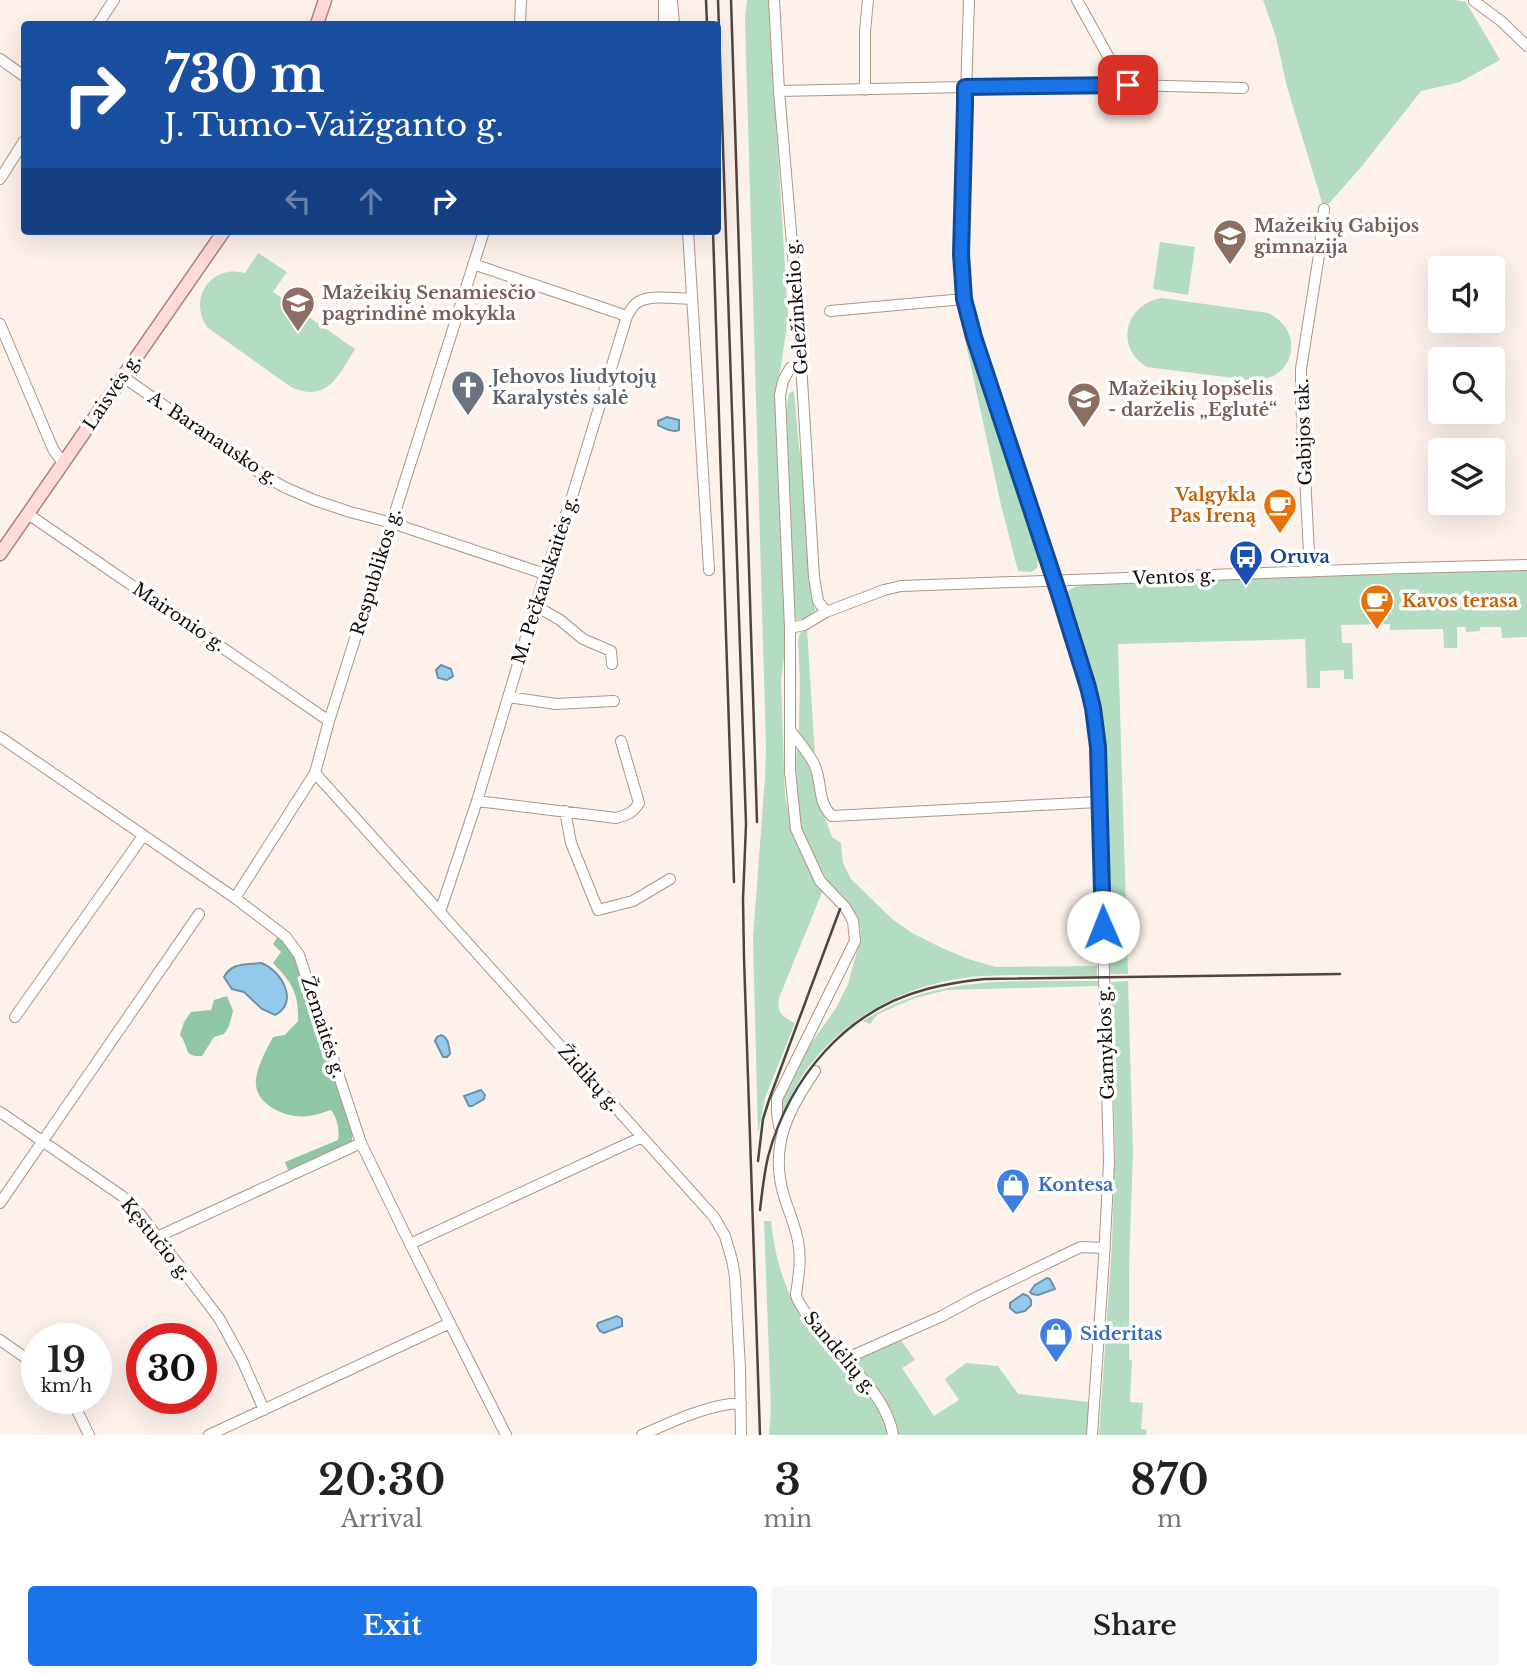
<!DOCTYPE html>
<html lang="en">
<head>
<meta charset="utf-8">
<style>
	body { margin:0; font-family:"Libre Baskerville",serif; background:#f6f6f6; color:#222; height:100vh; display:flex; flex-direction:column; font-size:26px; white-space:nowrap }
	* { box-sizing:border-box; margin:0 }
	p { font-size:23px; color:#767676 }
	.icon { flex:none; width:38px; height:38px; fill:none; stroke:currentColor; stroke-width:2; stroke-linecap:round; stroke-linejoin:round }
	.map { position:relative; height:1435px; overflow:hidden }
	.drawer { display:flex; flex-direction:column; background:#fff; flex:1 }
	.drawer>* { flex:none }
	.guide { position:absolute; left:21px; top:21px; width:700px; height:214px; border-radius:7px; box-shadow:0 7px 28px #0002; background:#1a4fa0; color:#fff; overflow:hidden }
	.controls { position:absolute; left:1428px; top:256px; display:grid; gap:14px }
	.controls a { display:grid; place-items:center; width:77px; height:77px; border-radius:7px; background:#fff; box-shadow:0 7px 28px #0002; font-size:35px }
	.speed { position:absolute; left:21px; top:1323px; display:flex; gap:14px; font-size:35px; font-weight:700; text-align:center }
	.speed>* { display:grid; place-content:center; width:91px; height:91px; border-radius:50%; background:#fff; box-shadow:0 7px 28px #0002; line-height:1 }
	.speed small { font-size:18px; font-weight:400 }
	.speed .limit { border:10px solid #d22; background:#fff; color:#111 }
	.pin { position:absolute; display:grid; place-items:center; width:60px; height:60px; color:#fff; margin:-30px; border-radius:14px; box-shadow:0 4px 10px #0006 }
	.me { position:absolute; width:77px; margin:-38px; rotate:359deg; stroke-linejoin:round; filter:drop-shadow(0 0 5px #0008) }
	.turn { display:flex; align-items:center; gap:24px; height:147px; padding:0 28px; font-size:32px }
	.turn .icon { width:91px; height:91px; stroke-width:2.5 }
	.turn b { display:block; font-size:49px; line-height:60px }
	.lanes { display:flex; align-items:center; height:66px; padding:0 28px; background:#0003; justify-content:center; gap:35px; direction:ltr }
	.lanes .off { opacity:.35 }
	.eta { display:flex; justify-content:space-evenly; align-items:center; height:119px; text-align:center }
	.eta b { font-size:42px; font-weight:600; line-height:49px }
	.action { display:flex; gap:14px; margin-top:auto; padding:14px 28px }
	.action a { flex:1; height:80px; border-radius:7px; background:#1a73e8; color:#fff; font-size:28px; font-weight:600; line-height:80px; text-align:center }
	.action a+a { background:#f6f6f6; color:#222 }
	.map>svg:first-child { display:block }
	.green { fill:#b3dcc3 }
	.forest { fill:#8fc6a6 }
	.water { fill:#93caec; stroke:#6d91a8; stroke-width:2 }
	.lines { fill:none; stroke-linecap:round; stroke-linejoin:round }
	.minor-casing { stroke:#b09588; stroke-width:12 }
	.major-casing { stroke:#ac8280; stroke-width:15 }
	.minor { stroke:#fff; stroke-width:10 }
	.major { stroke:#fedad9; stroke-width:12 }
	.rail { stroke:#4e4540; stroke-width:2.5 }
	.route-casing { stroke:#114b97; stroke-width:18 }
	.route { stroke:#1a73e8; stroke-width:12 }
	.labels { text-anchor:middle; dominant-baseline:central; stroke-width:7; stroke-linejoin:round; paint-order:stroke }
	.education-label { font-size:18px; font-weight:bold; fill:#785e54; stroke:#fff; text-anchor:start }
	.street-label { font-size:18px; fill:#150c08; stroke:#fff }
	.worship-label { font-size:18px; font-weight:bold; fill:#5b616d; stroke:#fff; text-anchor:start }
	.food-label { font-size:18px; font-weight:bold; fill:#c56008; stroke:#fff; text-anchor:end }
	.transit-label { font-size:18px; font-weight:bold; fill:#164399; stroke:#fff; text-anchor:start }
	.shop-label { font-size:18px; font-weight:bold; fill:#366cbe; stroke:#fff; text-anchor:start }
</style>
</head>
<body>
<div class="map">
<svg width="1527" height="1435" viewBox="0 0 1527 1435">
	<rect width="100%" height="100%" fill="#fcf1eb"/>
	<path class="green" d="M747 0H769L788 317 777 394 785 584V650L781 680 785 797 796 841 804 859 823 890 779 998C777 1013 782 1017 795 1023L765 1098 758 1134 753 938 765 777 766 747 745 18Z
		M1263 0H1455L1466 2 1500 60 1460 82 1421 91 1362 166 1324 209 1287 87 1276 37Z
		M1160 242 1195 247 1188 295 1153 289Z
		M258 253 287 272 273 292 355 349C339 375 327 404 291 387L208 328C192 308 201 277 228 272 234 271 239 272 245 273Z
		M1162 298 1268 313C1304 330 1297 376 1257 381L1147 367C1114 347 1125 304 1162 298Z
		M957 303 962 305C985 390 1015 473 1038 558L1037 568 1031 572 1018 571 1001 505Z
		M794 391 799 448 805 477 810 574 815 611 803 619 798 620 794 618 793 613 791 514 785 419 789 393Z
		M1527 569V637L1502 638 1501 627H1480V631L1466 632 1465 627H1457V648H1444L1443 629 1390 630V624L1341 625 1342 643H1352L1353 679H1344V670L1320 671V688H1307L1305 639 1118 644 1128 974H1110L1104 743 1100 711 1095 687 1066 600 1068 591 1075 587 1084 585Z
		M807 629 815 756 822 810 832 837 841 843 843 863 851 879 891 918 912 933 942 948 968 959 996 967 1097 966V976C1060 976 1023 974 985 976 918 979 852 1011 810 1065 798 1080 790 1098 782 1116V1098L802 1056 836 1008 848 984 857 951 861 931 858 920 850 906 828 882 809 851 802 833 798 813 796 760 799 727 800 679 798 641 800 633Z
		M1098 981V986L947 990 915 998 878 1014 870 1024 863 1021C937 974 1014 982 1098 981Z
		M1128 981 1133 1151 1129 1270V1360H1132L1130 1402 1143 1403 1141 1429 1147 1430 1146 1435H1099L1112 1245 1115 1147 1111 982Z
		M764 1221H771C774 1252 782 1283 798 1310 810 1330 828 1348 843 1366L900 1339 915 1360 902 1368 934 1416 959 1400 945 1379 966 1363 998 1366 1018 1394 1089 1402 1086 1435H769L771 1410Z"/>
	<path class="forest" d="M278 936 288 945 297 962 352 1132V1143L288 1170 285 1162 338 1140C340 1131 337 1117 331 1110 324 1112 316 1115 309 1116 287 1119 253 1105 256 1079 258 1065 266 1050 273 1037L285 1035 298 1021C299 993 292 983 273 963L281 952 273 944Z
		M227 996 233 1011 229 1026 224 1034 214 1037 202 1056C182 1057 190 1047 180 1035L184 1022 191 1012 211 1010 214 1000Z"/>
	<path class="water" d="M667 417 679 420V430C672 433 664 428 658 425V421Z
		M441 665 451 669 453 676 447 680 438 678 436 670Z
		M261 963C281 970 300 1002 275 1015L262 1009 244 992 232 989 224 977C232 962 246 965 261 963Z
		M441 1035C449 1038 449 1047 450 1054L447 1057H443L435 1041 437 1037Z
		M481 1090 485 1095 484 1099 472 1106H469L464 1096Z
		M1047 1278 1050 1279 1055 1289 1038 1295 1032 1294 1030 1292 1035 1285Z
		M1023 1294 1028 1296 1031 1300V1305L1025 1311 1016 1313 1010 1308V1303Z
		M617 1316 622 1319V1326L604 1333 600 1331 597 1326 598 1323Z"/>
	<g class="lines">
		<g class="minor-casing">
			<path id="minor" d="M664 0V24
				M672 0 674 24
				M774 0 779 91 798 314 814 577 818 601 826 612
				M969 0 961 254 964 299 974 337 1088 687 1093 708 1098 747 1109 1162 1104 1258 1092 1435
				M1077 0 1124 85
				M1474 1 1501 21 1527 46
				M98 24 114 0
				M520 24 521 0
				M0 59 24 76
				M865 90V31L868 0
				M779 91 965 87 1128 85 1243 88
				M0 179 24 141
				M688 231 709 570
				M473 264 627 316
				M830 311 964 299
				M0 324 53 449 63 463
				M122 376 260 473 284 487 314 500 350 512 392 523 545 574
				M28 514 329 721
				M1310 572 1301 399V369L1319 255 1324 209
				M536 606 560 620 583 639 611 651 612 664
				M790 628 780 395 783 381 790 368 801 363
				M508 697 556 704 614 701
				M791 731C798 742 813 757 816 769 822 786 818 803 832 816L1099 802
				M0 737 235 898 286 937 299 955 361 1143 410 1244 506 1435
				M315 773 714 1217 725 1236 732 1260 735 1277 740 1369 741 1435
				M477 801 616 818C627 815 633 813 639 803L621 741
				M565 811 571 843 598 910 633 901 670 879
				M235 898 315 773 329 721 484 231
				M440 912 477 801 545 574 571 500 627 316C630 311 633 305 638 302 651 294 678 299 692 299
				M15 1017 143 836
				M815 1071C788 1110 769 1147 784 1196 789 1213 797 1229 799 1247 800 1258 800 1268 798 1279 798 1284 796 1291 796 1295 797 1300 801 1305 803 1309 828 1349 886 1388 893 1435
				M0 1112 122 1196 140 1214 219 1318 242 1360 264 1410
				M783 1127 779 1126 777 1113V1099L855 941 853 921 845 907 820 881 796 829 790 771V628L804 625 826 612 884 590 901 586 1405 568 1527 565
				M0 1203 199 914
				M157 1237 361 1143
				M410 1244 642 1137
				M0 1340 37 1366
				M845 1359 942 1316 977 1297 1068 1253 1081 1247 1105 1248
				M71 1398 89 1435
				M209 1435 450 1323
				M642 1435C671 1422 709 1404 741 1403"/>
		</g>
		<g class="major-casing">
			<path id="major" d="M317 24 325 0
				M0 554 224 231"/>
		</g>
		<use href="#minor" class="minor"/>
		<use href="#major" class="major"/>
		<path class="rail" d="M706 0 707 24
			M718 0 746 824 743 899 744 958 760 1435
			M731 0 757 822
			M713 231 734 882
			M758 1161 763 1119 769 1100 840 909
			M760 1210C762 1192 764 1174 768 1157 789 1078 846 1010 927 989 946 984 965 981 985 979L1340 974"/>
	</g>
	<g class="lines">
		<g class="route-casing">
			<path id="route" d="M1103 927 1098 747 1093 708 1088 687 1059 594 974 337 964 299 961 254 965 103V87L1128 85"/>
		</g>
		<use href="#route" class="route"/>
	</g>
	<defs>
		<g id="school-pin" transform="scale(1.75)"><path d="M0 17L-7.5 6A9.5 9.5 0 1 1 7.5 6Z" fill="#8d6e63" stroke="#fff"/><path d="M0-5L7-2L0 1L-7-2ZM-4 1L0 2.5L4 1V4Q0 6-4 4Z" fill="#fff"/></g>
		<g id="church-pin" transform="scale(1.75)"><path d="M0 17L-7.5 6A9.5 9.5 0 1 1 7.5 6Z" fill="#6b7280" stroke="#fff"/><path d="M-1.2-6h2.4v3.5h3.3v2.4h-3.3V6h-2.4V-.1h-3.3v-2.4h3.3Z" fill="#fff"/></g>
		<g id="cafe-pin" transform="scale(1.75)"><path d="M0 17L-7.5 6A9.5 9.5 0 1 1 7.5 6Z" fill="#e8710a" stroke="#fff"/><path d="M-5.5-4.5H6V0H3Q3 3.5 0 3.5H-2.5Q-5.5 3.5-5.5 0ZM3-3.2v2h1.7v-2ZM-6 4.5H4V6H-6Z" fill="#fff"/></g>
		<g id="bus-pin" transform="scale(1.75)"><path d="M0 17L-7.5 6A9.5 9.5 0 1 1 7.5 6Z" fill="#1a4fb4" stroke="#fff"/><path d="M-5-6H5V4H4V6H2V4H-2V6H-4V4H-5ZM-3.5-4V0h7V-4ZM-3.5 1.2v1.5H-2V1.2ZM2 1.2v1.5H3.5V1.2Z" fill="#fff"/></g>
		<g id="shop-pin" transform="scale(1.75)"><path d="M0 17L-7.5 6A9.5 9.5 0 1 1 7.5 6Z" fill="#3f7fe0" stroke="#fff"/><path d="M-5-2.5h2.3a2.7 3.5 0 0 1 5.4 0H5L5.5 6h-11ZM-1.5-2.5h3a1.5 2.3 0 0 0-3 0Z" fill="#fff"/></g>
	</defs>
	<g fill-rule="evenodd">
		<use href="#school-pin" x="1230" y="236"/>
		<use href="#school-pin" x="298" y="303"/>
		<use href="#church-pin" x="468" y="387"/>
		<use href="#school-pin" x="1084" y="399"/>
		<use href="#cafe-pin" x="1280" y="505"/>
		<use href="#bus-pin" x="1246" y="557"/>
		<use href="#cafe-pin" x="1377" y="601"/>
		<use href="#shop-pin" x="1013" y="1185"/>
		<use href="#shop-pin" x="1056" y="1334"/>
	</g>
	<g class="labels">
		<g class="education-label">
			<text x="1254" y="226">Mažeikių Gabijos<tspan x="1254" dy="21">gimnazija</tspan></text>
			<text x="322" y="293">Mažeikių Senamiesčio<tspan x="322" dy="21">pagrindinė mokykla</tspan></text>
			<text x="1108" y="389">Mažeikių lopšelis<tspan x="1108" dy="21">- darželis „Eglutė“</tspan></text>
		</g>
		<g class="street-label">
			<text transform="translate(797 307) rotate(-94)">Geležinkelio g.</text>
			<text transform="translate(112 392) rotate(-56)">Laisvės g.</text>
			<text transform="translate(1304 432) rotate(-92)">Gabijos tak.</text>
			<text transform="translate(213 438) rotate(34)">A. Baranausko g.</text>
			<text transform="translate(376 572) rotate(-73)">Respublikos g.</text>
			<text transform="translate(1174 577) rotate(-2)">Ventos g.</text>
			<text transform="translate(545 580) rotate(-72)">M. Pečkauskaitės g.</text>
			<text transform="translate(179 617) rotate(34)">Maironio g.</text>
			<text transform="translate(323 1027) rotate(72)">Žemaitės g.</text>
			<text transform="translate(1106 1043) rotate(-92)">Gamyklos g.</text>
			<text transform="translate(589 1078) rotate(48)">Židikų g.</text>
			<text transform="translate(156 1239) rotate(51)">Kęstučio g.</text>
			<text transform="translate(840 1353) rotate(50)">Sandėlių g.</text>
		</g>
		<g class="worship-label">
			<text x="492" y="377">Jehovos liudytojų<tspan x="492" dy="21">Karalystės salė</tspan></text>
		</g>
		<g class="food-label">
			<text x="1256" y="495">Valgykla<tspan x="1256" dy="21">Pas Ireną</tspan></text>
			<text x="1402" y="601" text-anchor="start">Kavos terasa</text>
		</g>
		<g class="transit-label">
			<text x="1270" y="557">Oruva</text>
		</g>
		<g class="shop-label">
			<text x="1038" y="1185">Kontesa</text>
			<text x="1080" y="1334">Sideritas</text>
		</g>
	</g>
</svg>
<div class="controls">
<a><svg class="icon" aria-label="sound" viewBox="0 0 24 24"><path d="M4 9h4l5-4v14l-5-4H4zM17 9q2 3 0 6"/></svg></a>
<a><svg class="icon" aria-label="search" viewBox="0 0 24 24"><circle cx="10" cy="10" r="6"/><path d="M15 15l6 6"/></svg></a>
<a><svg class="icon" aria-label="layers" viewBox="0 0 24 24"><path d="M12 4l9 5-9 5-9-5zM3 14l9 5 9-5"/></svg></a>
</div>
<div class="speed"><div>19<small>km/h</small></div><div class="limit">30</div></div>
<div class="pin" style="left:1128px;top:85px;background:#d93025"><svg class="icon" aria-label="arrive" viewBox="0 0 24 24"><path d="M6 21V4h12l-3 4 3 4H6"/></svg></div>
<svg class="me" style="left:1103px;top:927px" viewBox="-20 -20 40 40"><circle r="19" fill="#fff"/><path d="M0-13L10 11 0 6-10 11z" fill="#1a73e8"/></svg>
<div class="guide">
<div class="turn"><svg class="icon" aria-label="right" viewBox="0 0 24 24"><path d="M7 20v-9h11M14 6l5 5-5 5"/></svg><div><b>730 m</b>J. Tumo-Vaižganto g.</div></div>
<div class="lanes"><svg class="icon off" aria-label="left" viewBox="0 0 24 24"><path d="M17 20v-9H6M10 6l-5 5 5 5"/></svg><svg class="icon off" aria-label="ahead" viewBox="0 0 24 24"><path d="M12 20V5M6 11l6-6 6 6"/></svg><svg class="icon" aria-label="right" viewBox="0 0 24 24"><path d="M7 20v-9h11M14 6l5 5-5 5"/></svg></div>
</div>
</div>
<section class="drawer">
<div class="eta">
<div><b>20:30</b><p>Arrival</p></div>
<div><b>3</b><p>min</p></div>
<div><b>870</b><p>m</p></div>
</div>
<div class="action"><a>Exit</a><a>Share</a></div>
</section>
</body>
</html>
